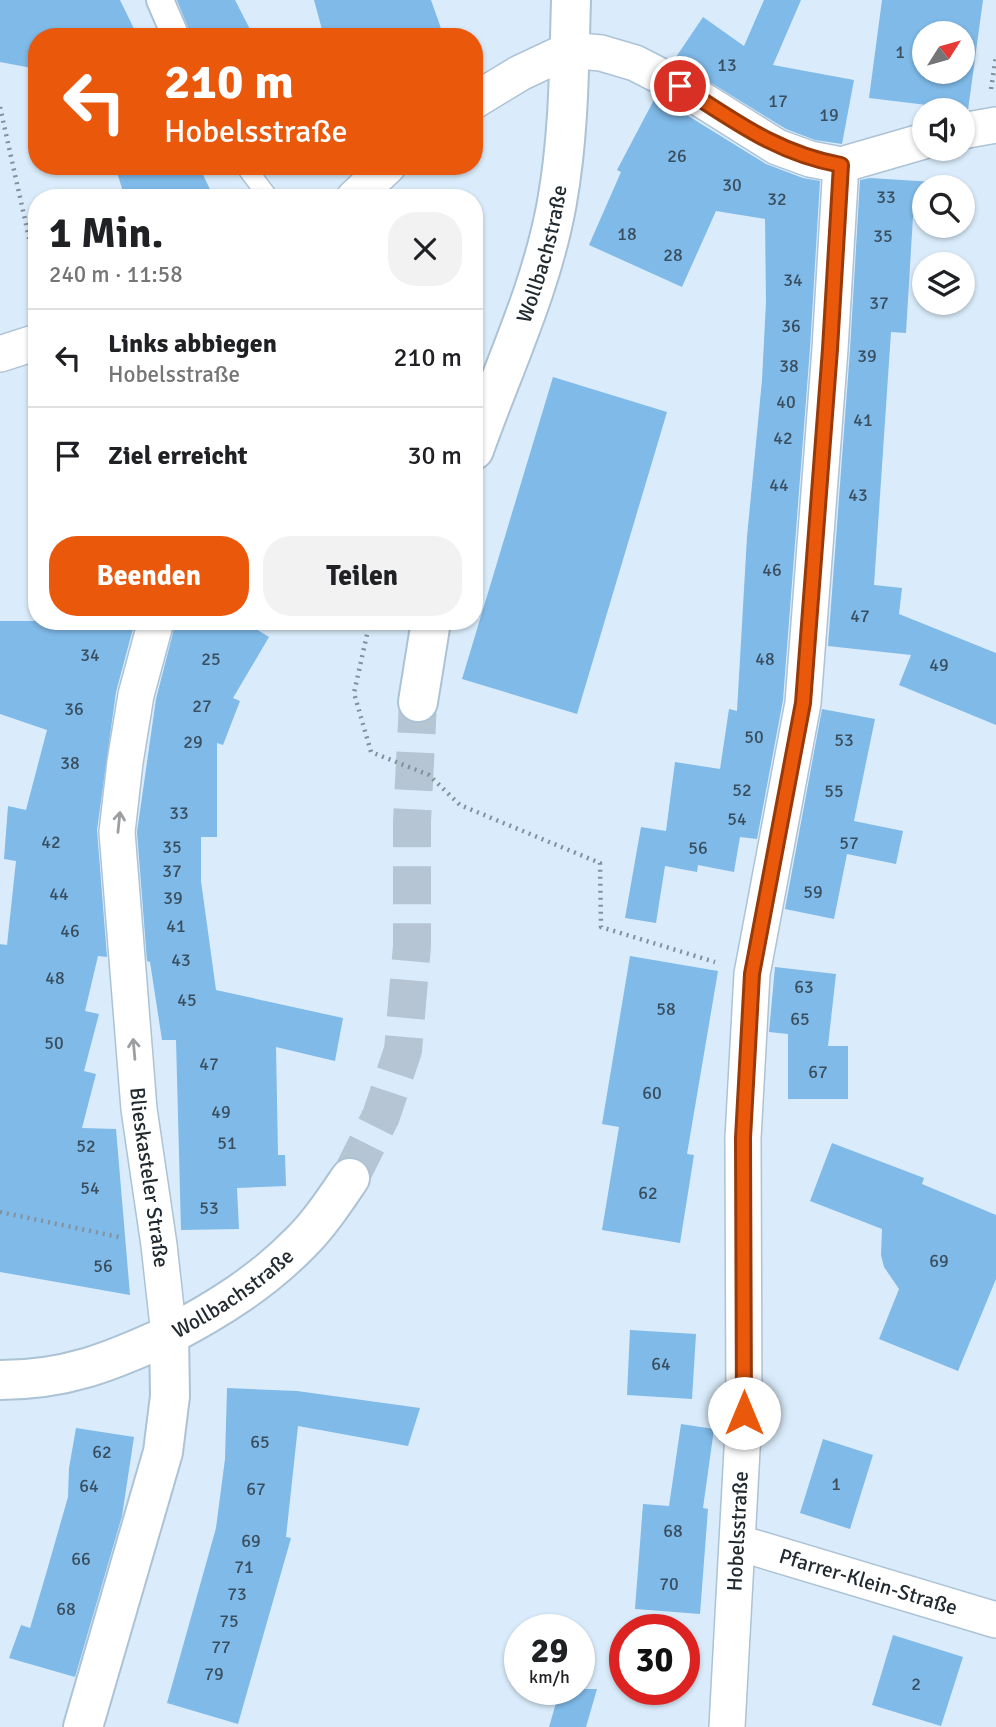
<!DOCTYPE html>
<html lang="de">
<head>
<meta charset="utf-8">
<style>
	body { margin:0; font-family:Signika,sans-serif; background:#f2f2f2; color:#202124; height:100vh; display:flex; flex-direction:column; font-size:26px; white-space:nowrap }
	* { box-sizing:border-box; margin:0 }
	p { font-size:23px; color:#757577 }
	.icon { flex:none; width:38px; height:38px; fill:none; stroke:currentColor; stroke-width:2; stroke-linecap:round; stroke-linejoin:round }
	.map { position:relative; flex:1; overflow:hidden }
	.details { position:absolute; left:28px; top:189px; width:455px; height:441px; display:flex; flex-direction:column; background:#fff; border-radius:28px; box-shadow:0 2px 5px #0004 }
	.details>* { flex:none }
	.hud { position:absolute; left:28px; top:28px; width:455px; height:147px; border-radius:28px; box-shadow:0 2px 5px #0004; background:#ea580c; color:#fff; overflow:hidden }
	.needle { width:46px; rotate:53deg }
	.fabs { position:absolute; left:912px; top:21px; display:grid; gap:14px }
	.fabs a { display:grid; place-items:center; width:63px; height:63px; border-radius:50%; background:#fff; box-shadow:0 2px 5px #0004; font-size:35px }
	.speed { position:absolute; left:504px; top:1614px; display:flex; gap:14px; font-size:35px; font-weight:700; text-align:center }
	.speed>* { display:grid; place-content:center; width:91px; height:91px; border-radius:50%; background:#fff; box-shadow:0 2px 5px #0004; line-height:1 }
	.speed small { font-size:18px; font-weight:400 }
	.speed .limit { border:10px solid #d22; background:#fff; color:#111 }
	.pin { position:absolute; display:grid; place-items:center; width:60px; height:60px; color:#fff; margin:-30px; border:4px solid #fff; border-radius:50%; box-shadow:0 2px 7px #0007 }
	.me { position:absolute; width:77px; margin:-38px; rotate:0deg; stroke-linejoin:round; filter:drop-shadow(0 0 5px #0008) }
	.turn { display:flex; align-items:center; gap:24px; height:147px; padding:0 21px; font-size:32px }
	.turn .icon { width:91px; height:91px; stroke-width:2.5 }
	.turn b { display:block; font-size:49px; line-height:60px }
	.round { display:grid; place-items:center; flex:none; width:74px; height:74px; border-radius:28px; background:#f2f2f2 }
	.overview { display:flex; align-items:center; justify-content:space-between; height:119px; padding:0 21px }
	h1 { font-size:42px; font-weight:700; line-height:52px }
	.primary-button { display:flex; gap:14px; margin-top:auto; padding:14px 21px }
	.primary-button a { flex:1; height:80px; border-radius:28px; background:#ea580c; color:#fff; font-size:28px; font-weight:700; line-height:80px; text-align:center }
	.primary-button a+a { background:#f2f2f2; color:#202124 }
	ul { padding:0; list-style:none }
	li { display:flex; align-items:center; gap:21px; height:98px; padding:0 21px; border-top:2px solid #e0e0e0 }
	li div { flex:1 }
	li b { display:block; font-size:26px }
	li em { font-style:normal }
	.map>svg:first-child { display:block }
	.building { fill:#7fbae8; fill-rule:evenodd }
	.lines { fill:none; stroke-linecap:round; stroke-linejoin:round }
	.secondary-tunnel { stroke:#b5c5d3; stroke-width:38; stroke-dasharray:38 19; stroke-linecap:butt }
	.service-casing { stroke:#acc2d5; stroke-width:21 }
	.pedestrian-casing { stroke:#acc2d5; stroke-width:30 }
	.minor-casing { stroke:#acc2d5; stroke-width:38 }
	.tertiary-casing { stroke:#acc2d5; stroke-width:42 }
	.secondary-casing { stroke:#acc2d5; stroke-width:42 }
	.path { stroke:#84919c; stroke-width:4.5; stroke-dasharray:2 5; stroke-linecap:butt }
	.service { stroke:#fff; stroke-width:18 }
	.pedestrian { stroke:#fff; stroke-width:26 }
	.minor { stroke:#fff; stroke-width:35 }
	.tertiary { stroke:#fff; stroke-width:38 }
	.secondary { stroke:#fff; stroke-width:38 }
	.oneway { stroke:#9c9fa2 }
	.route-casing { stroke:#983908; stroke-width:18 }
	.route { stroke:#ea580c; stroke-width:12 }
	.labels { text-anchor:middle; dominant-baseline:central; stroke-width:5; stroke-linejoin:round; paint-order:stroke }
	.number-label { font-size:18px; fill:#394e5f }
	.street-label { font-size:21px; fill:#222a31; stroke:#f3f7fb }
</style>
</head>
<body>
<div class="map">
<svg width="996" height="1727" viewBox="0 0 996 1727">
	<rect width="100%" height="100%" fill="#daecfb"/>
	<path class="building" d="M0 0H120L138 37H37V69L0 62Z
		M177 0H235L254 37H192Z
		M314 0H431L444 37H324Z
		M764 0H801L773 65 854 80 842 144 815 140 786 129 674 60 703 17 744 46Z
		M882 0H983L968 110 869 98ZM924 33H962V72H924Z
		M656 96 766 164 803 178 820 181 810 348 783 700 757 839 740 837 734 872 698 865 697 872 665 866 656 923 625 918 641 827 666 831 675 762 720 769 729 709 737 711 747 537 762 380 766 302 765 219 716 211 682 287 589 245 621 172 617 170Z
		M115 166H199L214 198H125Z
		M870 178 966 184 963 220 962 187H924V217L913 216 906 333 891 332 874 585 902 588 899 614 996 653V725L899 685 911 655 828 646 850 350 860 180Z
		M553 377 667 412 577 714 462 679Z
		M0 621H135L116 692 97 830 107 957 98 956 85 1011 99 1014 84 1071 96 1074 82 1128 116 1129 130 1295 0 1272V944L7 945 16 861 4 859 8 806 26 810 47 730 0 714Z
		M176 621H243L269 637 233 698 240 701 223 745 217 743V837H201V881L216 990 343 1018 335 1061 276 1047 278 1155H285L286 1186 237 1188 239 1229 181 1230 176 1040H162L150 962 147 961 137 832 156 699Z
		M822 709 875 719 854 821 903 831 896 864 847 854 834 919 785 909Z
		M630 956 718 971 687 1154 694 1155 680 1243 602 1230 619 1127 602 1124Z
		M775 967 836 974 828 1046H848V1099H788V1034L769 1032Z
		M832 1143 924 1178 922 1184 996 1215V1279L958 1371 879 1339 899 1289 884 1267 881 1255 882 1229 810 1201Z
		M630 1330 696 1334 692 1399 627 1395Z
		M227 1388 297 1391 420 1408 408 1446 298 1426 286 1537 291 1538 238 1724 167 1703 216 1528 225 1459Z
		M681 1424 714 1429 703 1508 708 1509 700 1614 635 1609 643 1504 669 1506Z
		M76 1428 134 1437 122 1516 75 1677 9 1658 21 1625 30 1628 46 1574 68 1497 69 1468Z
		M823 1439 873 1455 850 1529 800 1513Z
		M893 1635 963 1657 941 1726 872 1705Z
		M560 1689H597L586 1727H549Z"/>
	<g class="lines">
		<path class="secondary-tunnel" d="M350 1178 381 1116 403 1050 412 946V822L418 702"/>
		<g class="service-casing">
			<path id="service" d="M245 166 269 198"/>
		</g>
		<g class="pedestrian-casing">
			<path id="pedestrian" d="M160 0 176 37"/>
		</g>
		<g class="minor-casing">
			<g id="minor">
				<path d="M474 101 520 73 569 50 601 53 635 63 680 86 777 147 810 159 841 165 924 141"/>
				<path d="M962 131 996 125"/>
				<path d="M354 198 388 166"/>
				<path d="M0 354 37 342"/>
				<path id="s1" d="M156 621 136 695 125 762 117 832 139 1109 159 1245 169 1335"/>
				<path id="s2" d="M739 1543 996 1620"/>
				<path id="s3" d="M727 1727 744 1413 743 1138 752 974 803 703 830 349 841 165"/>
			</g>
		</g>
		<g class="tertiary-casing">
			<path id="tertiary" d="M0 1380C66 1380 110 1362 169 1335"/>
		</g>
		<g class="secondary-casing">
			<g id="secondary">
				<path id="s4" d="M474 450C503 368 542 288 557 202 569 135 569 68 571 0"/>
				<path d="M418 702 431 621"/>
				<path id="s5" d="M83 1727 163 1452 170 1396 169 1335C217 1310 262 1282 301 1242 320 1223 335 1200 350 1178"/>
			</g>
		</g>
		<path class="path" d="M991 89 996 56
			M0 107 37 274
			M370 621 354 693 371 752 429 775 460 805 600 863 601 927 715 962
			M0 1212 119 1237"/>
		<use href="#service" class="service"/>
		<use href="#pedestrian" class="pedestrian"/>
		<use href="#minor" class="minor"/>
		<use href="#tertiary" class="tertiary"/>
		<use href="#secondary" class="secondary"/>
	</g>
	<defs><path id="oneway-shaft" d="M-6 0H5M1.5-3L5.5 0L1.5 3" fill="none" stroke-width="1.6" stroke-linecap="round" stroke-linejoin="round" transform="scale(1.75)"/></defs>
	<g class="oneway">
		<use href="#oneway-shaft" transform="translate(119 822) rotate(-84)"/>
		<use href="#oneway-shaft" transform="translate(134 1049) rotate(-95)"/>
	</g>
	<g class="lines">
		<g class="route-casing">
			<path id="route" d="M680 86C735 121 776 153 841 165L830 349 803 703 752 974 743 1138 744 1413"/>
		</g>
		<use href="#route" class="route"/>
	</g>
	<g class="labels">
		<g class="number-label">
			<text x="900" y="52">1</text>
			<text x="727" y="65">13</text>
			<text x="778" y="101">17</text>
			<text x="829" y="115">19</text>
			<text x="677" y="156">26</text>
			<text x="732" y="185">30</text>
			<text x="886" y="197">33</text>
			<text x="777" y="199">32</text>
			<text x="627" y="234">18</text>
			<text x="883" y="236">35</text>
			<text x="673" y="255">28</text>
			<text x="793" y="280">34</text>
			<text x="879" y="303">37</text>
			<text x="791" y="326">36</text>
			<text x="867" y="356">39</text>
			<text x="789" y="366">38</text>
			<text x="786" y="402">40</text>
			<text x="863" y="420">41</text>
			<text x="783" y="438">42</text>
			<text x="779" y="485">44</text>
			<text x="858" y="495">43</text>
			<text x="772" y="570">46</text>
			<text x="860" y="616">47</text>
			<text x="90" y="655">34</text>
			<text x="211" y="659">25</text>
			<text x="765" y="659">48</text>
			<text x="939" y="665">49</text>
			<text x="202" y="706">27</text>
			<text x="74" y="709">36</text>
			<text x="754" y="737">50</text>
			<text x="844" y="740">53</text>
			<text x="193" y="742">29</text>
			<text x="70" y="763">38</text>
			<text x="742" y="790">52</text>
			<text x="834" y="791">55</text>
			<text x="179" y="813">33</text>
			<text x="737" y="819">54</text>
			<text x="51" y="842">42</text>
			<text x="849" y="843">57</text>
			<text x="172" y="847">35</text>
			<text x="698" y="848">56</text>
			<text x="172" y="871">37</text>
			<text x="813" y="892">59</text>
			<text x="59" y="894">44</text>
			<text x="173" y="898">39</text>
			<text x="176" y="926">41</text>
			<text x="70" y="931">46</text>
			<text x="181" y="960">43</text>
			<text x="55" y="978">48</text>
			<text x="804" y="987">63</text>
			<text x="187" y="1000">45</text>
			<text x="666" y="1009">58</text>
			<text x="800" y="1019">65</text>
			<text x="54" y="1043">50</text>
			<text x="209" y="1064">47</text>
			<text x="818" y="1072">67</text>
			<text x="652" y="1093">60</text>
			<text x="221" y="1112">49</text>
			<text x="227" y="1143">51</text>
			<text x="86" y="1146">52</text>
			<text x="90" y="1188">54</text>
			<text x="648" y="1193">62</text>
			<text x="209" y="1208">53</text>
			<text x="939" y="1261">69</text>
			<text x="103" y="1266">56</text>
			<text x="661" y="1364">64</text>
			<text x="260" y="1442">65</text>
			<text x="102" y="1452">62</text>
			<text x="836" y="1484">1</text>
			<text x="89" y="1486">64</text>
			<text x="256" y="1489">67</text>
			<text x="673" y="1531">68</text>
			<text x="251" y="1541">69</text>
			<text x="81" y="1559">66</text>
			<text x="244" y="1567">71</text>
			<text x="669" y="1584">70</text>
			<text x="237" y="1594">73</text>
			<text x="66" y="1609">68</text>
			<text x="229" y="1621">75</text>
			<text x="221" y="1647">77</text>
			<text x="214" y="1674">79</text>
			<text x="916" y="1684">2</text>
		</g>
		<g class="street-label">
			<text stroke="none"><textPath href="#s4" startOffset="208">Wollbachstraße</textPath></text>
			<text stroke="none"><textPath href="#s1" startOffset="562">Blieskasteler Straße</textPath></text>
			<text stroke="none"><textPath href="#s5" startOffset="480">Wollbachstraße</textPath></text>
			<text stroke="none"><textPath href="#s3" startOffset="196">Hobelsstraße</textPath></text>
			<text stroke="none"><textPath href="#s2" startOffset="135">Pfarrer-Klein-Straße</textPath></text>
		</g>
	</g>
</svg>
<div class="fabs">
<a><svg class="needle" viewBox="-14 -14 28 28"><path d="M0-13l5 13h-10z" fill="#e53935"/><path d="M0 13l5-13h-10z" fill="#757577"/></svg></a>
<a><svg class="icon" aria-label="sound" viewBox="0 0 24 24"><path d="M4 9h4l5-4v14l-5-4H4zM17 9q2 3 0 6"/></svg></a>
<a><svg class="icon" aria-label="search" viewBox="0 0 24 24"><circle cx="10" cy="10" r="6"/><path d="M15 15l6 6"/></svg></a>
<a><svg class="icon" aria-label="layers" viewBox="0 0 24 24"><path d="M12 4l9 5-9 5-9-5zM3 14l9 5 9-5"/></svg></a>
</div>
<div class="speed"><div>29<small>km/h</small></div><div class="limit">30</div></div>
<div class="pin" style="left:680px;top:86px;background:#d93025"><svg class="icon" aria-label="arrive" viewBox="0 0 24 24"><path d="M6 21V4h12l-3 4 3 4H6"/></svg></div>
<svg class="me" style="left:744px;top:1413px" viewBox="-20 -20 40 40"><circle r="19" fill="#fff"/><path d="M0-13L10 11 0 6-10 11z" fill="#ea580c"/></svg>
<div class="hud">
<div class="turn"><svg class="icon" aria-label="left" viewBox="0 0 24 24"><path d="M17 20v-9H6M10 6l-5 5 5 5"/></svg><div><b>210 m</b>Hobelsstraße</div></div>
</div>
<section class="details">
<div class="overview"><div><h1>1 Min.</h1><p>240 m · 11:58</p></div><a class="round"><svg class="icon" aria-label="close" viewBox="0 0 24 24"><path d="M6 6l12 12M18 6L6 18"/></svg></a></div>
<ul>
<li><svg class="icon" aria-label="left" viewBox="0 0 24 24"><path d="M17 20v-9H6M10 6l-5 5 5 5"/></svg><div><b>Links abbiegen</b><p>Hobelsstraße</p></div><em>210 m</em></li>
<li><svg class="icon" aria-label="arrive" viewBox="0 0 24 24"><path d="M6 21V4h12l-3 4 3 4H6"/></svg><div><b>Ziel erreicht</b></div><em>30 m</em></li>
</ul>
<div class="primary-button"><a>Beenden</a><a>Teilen</a></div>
</section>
</div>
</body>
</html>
